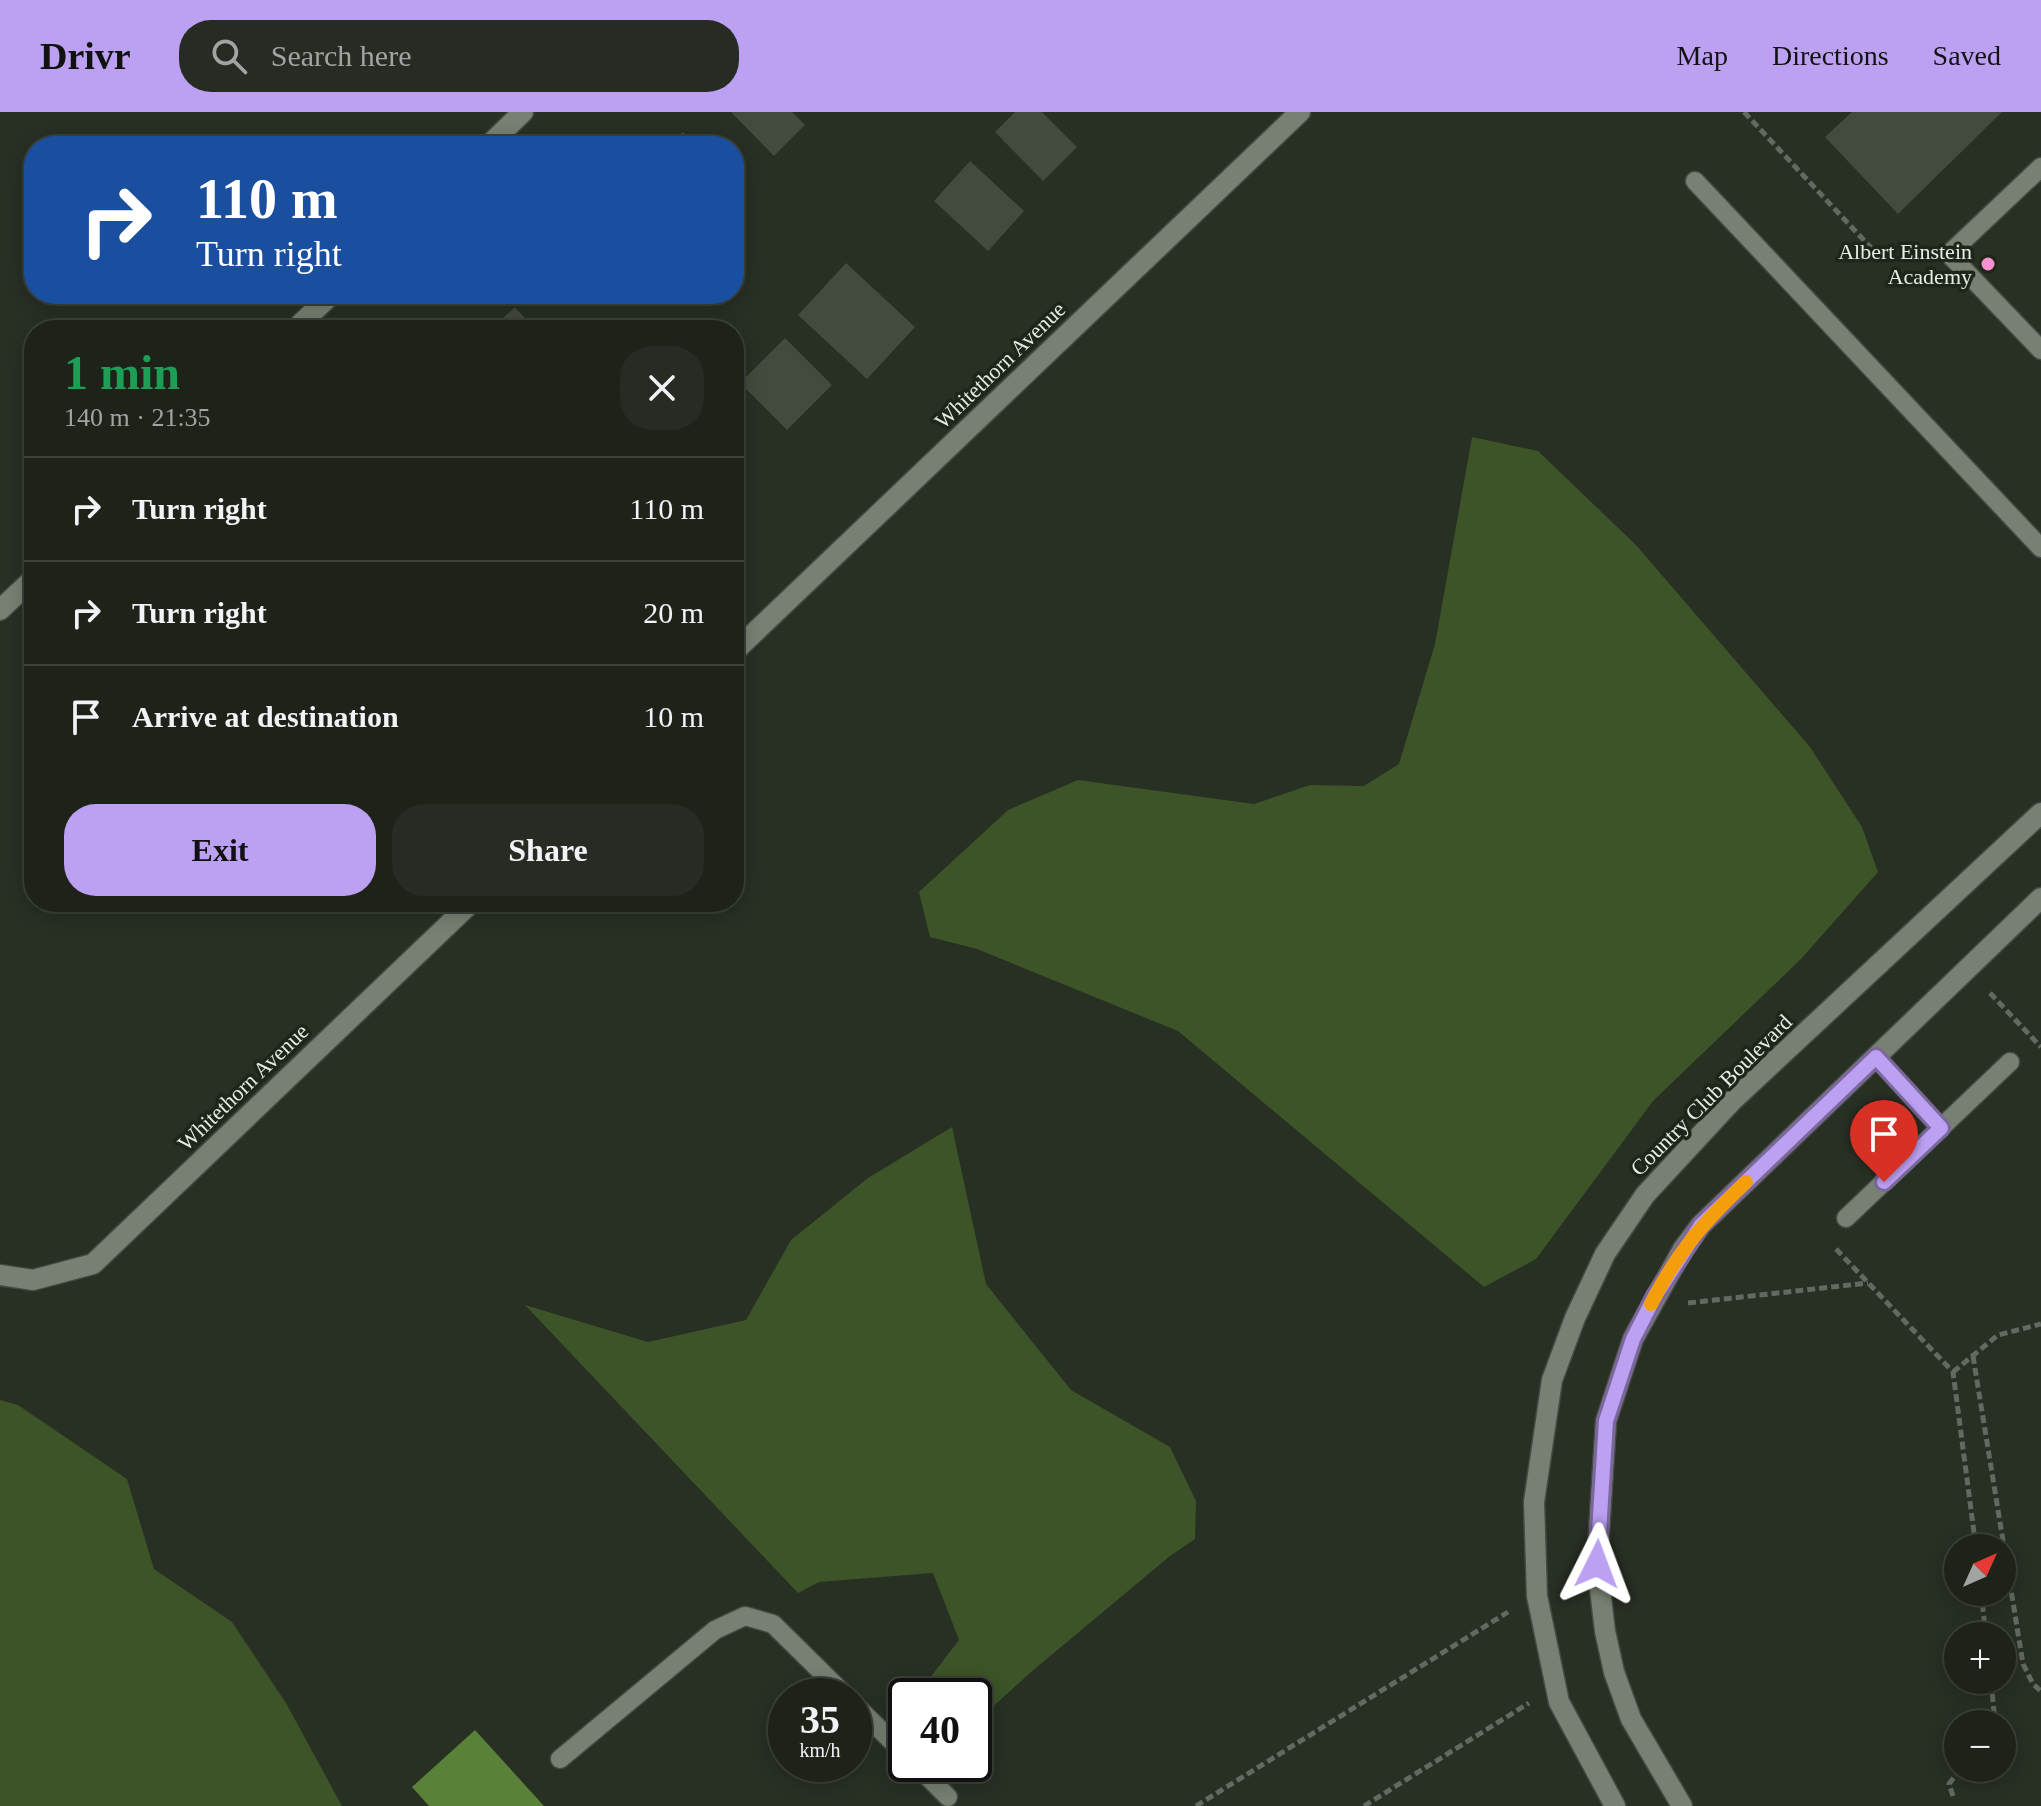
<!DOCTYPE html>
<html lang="en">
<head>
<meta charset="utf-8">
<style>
	body { margin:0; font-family:Georgia,serif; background:#262b23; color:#f1f3f6; height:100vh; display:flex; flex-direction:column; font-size:30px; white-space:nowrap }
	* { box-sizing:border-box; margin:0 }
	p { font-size:26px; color:#a1a4a2 }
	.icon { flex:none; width:44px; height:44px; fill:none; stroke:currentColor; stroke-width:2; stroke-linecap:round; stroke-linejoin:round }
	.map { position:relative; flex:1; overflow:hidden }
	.details { position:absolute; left:24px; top:208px; width:720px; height:592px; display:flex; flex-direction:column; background:#1e231a; border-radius:32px; box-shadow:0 4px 20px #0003,0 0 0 2px #3c4039 }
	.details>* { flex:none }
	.guide { position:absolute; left:24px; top:24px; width:720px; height:168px; border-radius:32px; box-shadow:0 4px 20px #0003,0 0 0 2px #3c4039; background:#1a4fa0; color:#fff; overflow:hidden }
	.needle { width:52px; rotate:45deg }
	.buttons { position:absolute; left:1944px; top:1422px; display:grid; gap:16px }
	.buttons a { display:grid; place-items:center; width:72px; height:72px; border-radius:50%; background:#1e231a; box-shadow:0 4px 20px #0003,0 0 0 2px #3c4039; font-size:40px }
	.speed { position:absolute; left:768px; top:1566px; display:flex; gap:16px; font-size:40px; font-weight:700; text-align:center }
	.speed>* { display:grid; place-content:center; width:104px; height:104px; border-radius:50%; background:#1e231a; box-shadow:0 4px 20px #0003,0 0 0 2px #3c4039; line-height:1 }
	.speed small { font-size:20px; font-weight:400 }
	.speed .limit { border:4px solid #111; border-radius:12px; background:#fff; color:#111 }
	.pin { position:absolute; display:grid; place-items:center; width:68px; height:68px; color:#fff; margin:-82px -34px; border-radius:50% 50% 50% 0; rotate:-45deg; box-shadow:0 0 8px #0007 }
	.pin .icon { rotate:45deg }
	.me { position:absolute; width:88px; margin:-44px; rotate:3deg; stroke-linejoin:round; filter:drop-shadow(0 0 6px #0008) }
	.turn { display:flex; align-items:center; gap:28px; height:168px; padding:0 40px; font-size:36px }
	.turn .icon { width:104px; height:104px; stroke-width:2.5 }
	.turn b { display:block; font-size:56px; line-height:68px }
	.round { display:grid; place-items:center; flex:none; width:84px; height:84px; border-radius:32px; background:#262b23 }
	.summary { display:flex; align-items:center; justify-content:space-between; height:136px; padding:0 40px }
	h1 { font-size:48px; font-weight:600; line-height:60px; color:#1e9e55 }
	.primary-button { display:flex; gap:16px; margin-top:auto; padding:16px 40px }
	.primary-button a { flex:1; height:92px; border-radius:32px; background:#bca0f2; color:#111; font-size:32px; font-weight:600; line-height:92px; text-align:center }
	.primary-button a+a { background:#262b23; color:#f1f3f6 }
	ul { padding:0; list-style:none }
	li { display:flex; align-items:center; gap:24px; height:104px; padding:0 40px; border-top:2px solid #3c4039 }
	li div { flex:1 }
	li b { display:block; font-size:30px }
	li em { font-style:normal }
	header { display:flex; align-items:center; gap:48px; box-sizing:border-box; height:112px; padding:0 40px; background:#bca0f2; color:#111 }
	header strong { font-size:38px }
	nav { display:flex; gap:44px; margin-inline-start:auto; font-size:28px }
	.search { width:560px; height:72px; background:#262b23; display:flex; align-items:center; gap:20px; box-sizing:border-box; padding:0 28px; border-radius:32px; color:#a1a4a2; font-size:30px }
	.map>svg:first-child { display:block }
	.green { fill:#3c5428 }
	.water { fill:#598137 }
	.building { fill:#434b3d }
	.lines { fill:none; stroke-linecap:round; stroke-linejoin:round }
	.service-casing { stroke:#444a40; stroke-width:21 }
	.minor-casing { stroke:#444a40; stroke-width:23 }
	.tertiary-casing { stroke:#444a40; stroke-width:23 }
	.path { stroke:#63695f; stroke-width:5; stroke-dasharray:8 4; stroke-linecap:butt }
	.service { stroke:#778072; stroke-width:18 }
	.minor { stroke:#778072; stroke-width:20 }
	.tertiary { stroke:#778072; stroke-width:20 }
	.route-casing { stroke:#7a689d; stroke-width:20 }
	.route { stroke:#bca0f2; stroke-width:14 }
	.slow { stroke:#f59e0b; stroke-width:14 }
	.poi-dot { fill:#f690d0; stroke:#1e2519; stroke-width:3 }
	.labels { text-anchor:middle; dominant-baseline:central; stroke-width:7; stroke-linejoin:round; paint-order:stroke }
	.poi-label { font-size:22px; fill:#e7ece4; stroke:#1e2519; text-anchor:end }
	.street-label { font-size:22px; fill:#e7ece4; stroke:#1e2519 }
</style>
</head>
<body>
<header>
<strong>Drivr</strong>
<div class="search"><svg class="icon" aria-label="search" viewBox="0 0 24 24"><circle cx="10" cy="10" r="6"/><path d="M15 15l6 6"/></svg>Search here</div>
<nav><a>Map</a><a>Directions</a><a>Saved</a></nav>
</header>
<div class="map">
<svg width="2041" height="1694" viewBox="0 0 2041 1694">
	<rect width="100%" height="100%" fill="#282f23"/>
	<path class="green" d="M1472 325 1538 339 1636 433 1810 635 1862 715 1878 760 1801 847 1653 989 1536 1147 1484 1175 1178 919 977 837 930 825 919 780 1008 698 1078 668 1254 692 1310 673 1364 674 1399 652 1435 532Z
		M952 1015 986 1172 1071 1278 1170 1335 1196 1389 1195 1427 1170 1444 1031 1560 974 1612V1584H916L959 1528 933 1461 819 1470 798 1481 525 1193 648 1230 746 1208 791 1128 868 1066Z
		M0 1288 18 1293 127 1367 154 1457 232 1510 286 1591 342 1694H0Z"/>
	<path class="water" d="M475 1618 544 1694H429L412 1675Z"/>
	<path class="building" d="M731 0H792L805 13 774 44Z
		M1015 0H1042L1077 35 1043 69 995 20Z
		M1852 0H2002L1898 102 1825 25Z
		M683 20 697 34H669Z
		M970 49 1024 99 988 139 934 89Z
		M846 151 915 215 867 267 798 203Z
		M515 195 535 218H490Z
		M785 226 832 273 787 318 740 271Z"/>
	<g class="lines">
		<g class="service-casing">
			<path id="service" d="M2041 55 1949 142 2041 238
				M1695 69 2041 436
				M1876 945 1941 1016
				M1846 1106 2010 950
				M854 1592 906 1643
				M560 1647 715 1518 745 1504 773 1512 846 1584
				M915 1652 948 1685"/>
		</g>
		<g class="minor-casing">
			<path id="minor" d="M488 34 523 0
				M294 218 332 182
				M0 498 34 466
				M734 540 1300 0
				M0 1163 33 1168 93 1152 472 790"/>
		</g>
		<g class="tertiary-casing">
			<path id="tertiary" d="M1615 1694 1559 1590 1537 1484 1534 1390 1552 1268 1575 1206 1605 1142 1645 1083 1732 989 2041 701
				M1682 1694 1631 1607 1614 1560 1605 1519 1597 1452 1606 1309 1633 1227 1683 1137 1701 1113 2041 786"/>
		</g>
		<path class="path" d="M1744 0 1874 139
			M1990 881 2041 935
			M1836 1137 1953 1260 1976 1436
			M1688 1191 1868 1171
			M1973 1244 2023 1552 2033 1572 2041 1579
			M1953 1260 1998 1223 2041 1212
			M1981 1480 1986 1524
			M1987 1612 1994 1600 1991 1568
			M1953 1684 1949 1672 1961 1656
			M1196 1694 1508 1500
			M1364 1694 1529 1591"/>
		<use href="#service" class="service"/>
		<use href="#minor" class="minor"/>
		<use href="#tertiary" class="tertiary"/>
	</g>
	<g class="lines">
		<g class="route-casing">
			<path id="route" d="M1597 1452 1606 1309 1633 1227 1655 1184 1701 1113 1876 945 1941 1016 1884 1070"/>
		</g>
		<use href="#route" class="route"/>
		<path class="slow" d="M1651 1192C1677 1140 1704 1110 1746 1070"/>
	</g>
	<circle class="poi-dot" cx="1988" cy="152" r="8"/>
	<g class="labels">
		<g class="poi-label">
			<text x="1972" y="139">Albert Einstein<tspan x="1972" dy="25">Academy</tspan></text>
		</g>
		<g class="street-label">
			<text transform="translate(1000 253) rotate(-44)">Whitethorn Avenue</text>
			<text transform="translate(243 975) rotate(-44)">Whitethorn Avenue</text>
			<text transform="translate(1711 983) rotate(-45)">Country Club Boulevard</text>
		</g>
	</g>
</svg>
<div class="buttons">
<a><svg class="needle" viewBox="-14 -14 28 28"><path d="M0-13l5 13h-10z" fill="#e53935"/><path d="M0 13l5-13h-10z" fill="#a1a4a2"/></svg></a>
<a>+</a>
<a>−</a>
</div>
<div class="speed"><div>35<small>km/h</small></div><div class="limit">40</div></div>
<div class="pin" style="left:1884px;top:1070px;background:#d93025"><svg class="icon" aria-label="arrive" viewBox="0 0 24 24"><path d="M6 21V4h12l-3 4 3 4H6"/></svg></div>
<svg class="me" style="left:1597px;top:1452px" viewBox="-20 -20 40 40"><path d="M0-17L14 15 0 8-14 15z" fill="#bca0f2" stroke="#fff" stroke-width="4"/></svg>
<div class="guide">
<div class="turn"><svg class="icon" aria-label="right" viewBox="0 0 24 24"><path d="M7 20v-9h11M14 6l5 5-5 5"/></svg><div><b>110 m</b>Turn right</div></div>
</div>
<section class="details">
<div class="summary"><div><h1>1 min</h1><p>140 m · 21:35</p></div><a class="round"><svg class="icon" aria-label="close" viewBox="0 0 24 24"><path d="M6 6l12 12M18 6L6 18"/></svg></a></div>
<ul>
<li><svg class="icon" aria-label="right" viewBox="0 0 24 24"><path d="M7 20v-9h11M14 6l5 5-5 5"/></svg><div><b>Turn right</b></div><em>110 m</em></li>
<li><svg class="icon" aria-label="right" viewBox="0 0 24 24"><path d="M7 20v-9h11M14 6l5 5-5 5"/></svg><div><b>Turn right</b></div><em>20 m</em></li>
<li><svg class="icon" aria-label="arrive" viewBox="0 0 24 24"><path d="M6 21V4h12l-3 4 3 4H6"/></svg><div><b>Arrive at destination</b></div><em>10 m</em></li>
</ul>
<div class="primary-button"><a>Exit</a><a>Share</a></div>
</section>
</div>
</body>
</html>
